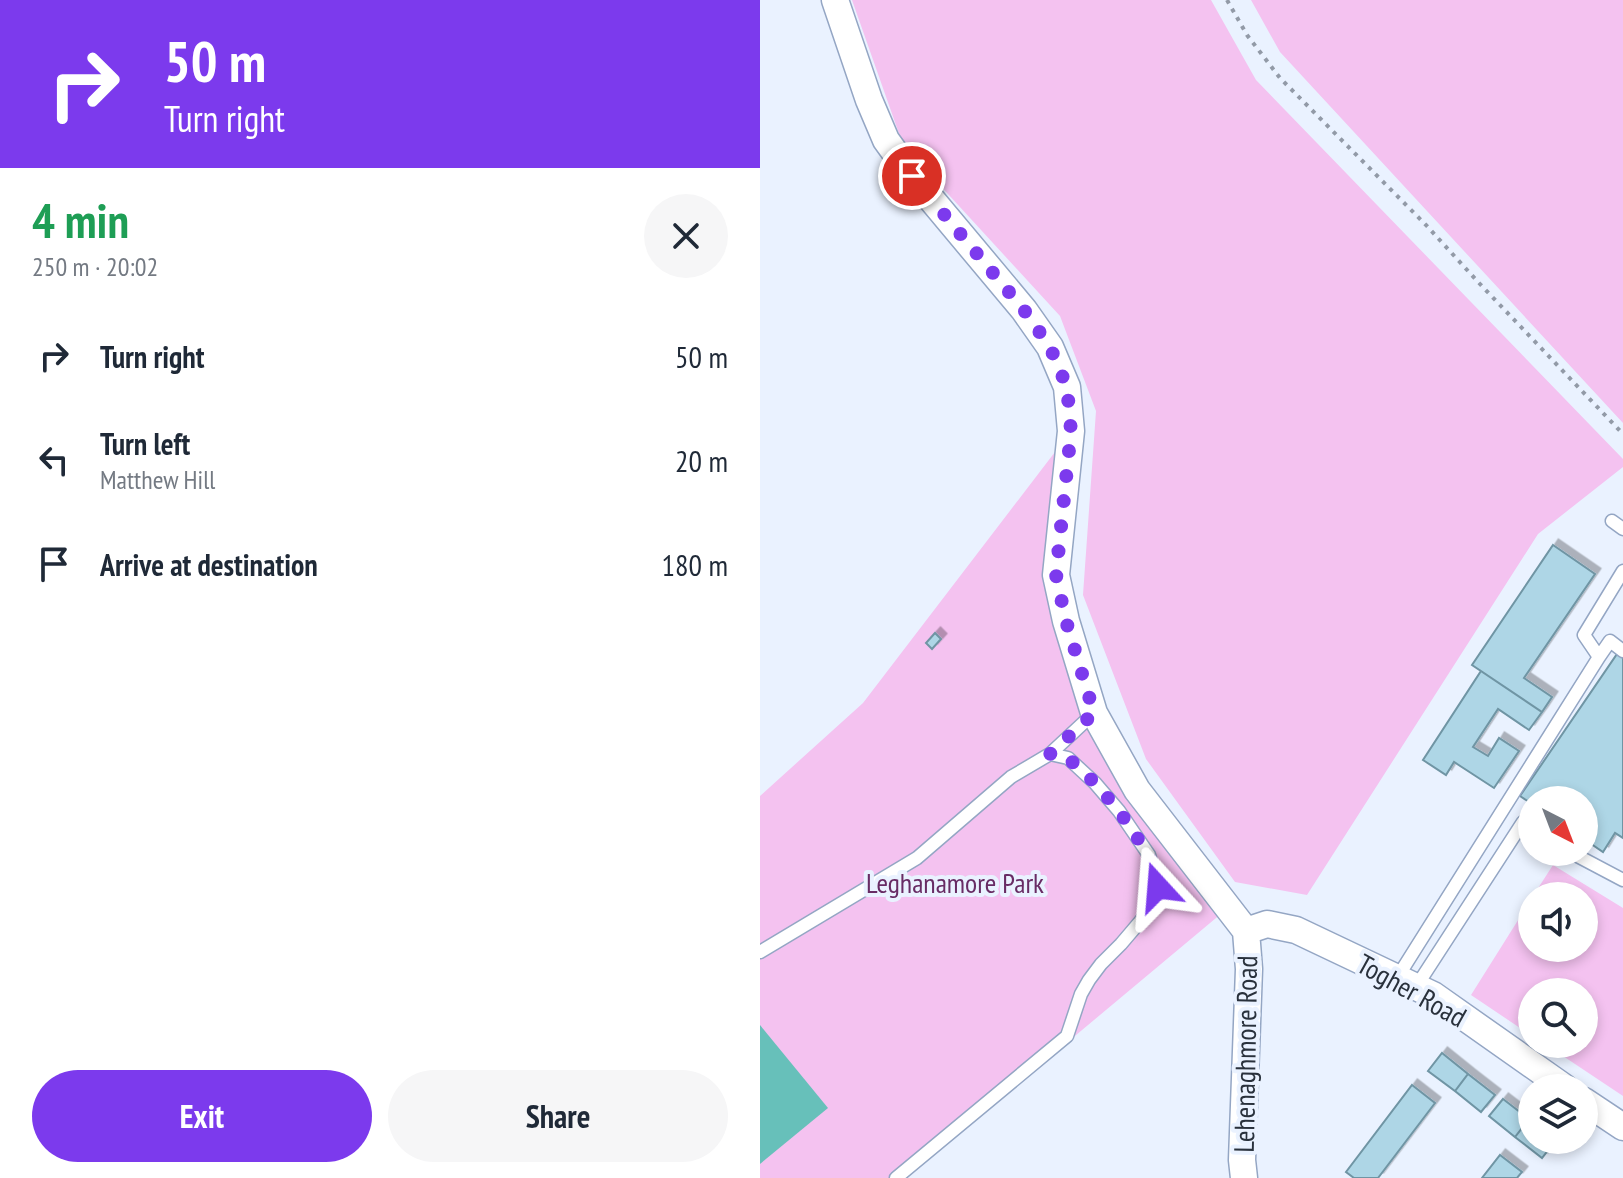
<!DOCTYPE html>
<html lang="en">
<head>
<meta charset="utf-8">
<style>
	body { margin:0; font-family:"PT Sans Narrow",sans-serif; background:#f6f6f7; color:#1f2937; height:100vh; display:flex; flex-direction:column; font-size:30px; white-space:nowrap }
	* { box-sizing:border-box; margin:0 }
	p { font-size:26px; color:#747a83 }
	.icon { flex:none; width:44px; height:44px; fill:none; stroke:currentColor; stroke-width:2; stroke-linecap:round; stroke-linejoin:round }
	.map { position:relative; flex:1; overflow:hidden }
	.details { display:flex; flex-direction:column; background:#fff; width:760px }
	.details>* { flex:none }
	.guide { background:#7c3aed; color:#fff; overflow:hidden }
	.needle { width:52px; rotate:138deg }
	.controls { position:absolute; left:758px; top:786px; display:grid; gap:16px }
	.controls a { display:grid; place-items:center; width:80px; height:80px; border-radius:50%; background:#fff; box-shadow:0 4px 12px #0003; font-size:40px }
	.pin { position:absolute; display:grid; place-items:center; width:68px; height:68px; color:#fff; margin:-34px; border:4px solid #fff; border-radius:50%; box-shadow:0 2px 8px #0007 }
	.me { position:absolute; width:88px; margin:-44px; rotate:341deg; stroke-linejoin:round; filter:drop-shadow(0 0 6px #0008) }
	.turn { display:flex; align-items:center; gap:28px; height:168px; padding:0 32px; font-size:36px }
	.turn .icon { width:104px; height:104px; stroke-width:2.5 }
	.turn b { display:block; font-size:56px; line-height:68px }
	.round { display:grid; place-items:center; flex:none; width:84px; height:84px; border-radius:42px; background:#f6f6f7 }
	.overview { display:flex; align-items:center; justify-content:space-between; height:136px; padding:0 32px }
	h1 { font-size:48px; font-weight:800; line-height:60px; color:#1e9e55 }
	.cta { display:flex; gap:16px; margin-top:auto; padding:16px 32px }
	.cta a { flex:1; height:92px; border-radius:48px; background:#7c3aed; color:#fff; font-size:32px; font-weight:800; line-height:92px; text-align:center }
	.cta a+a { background:#f6f6f7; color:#1f2937 }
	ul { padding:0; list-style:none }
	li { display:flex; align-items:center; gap:24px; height:104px; padding:0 32px }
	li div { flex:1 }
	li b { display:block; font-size:30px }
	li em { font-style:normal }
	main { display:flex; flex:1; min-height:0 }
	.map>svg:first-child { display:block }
	.green { fill:#f4c2f0 }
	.water { fill:#67c0ba }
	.building { fill:#aed6e6; stroke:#6f95a4; stroke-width:2; filter:url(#shadow) }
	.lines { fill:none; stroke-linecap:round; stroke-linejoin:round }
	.lane-casing { stroke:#94a6c4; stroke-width:15 }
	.street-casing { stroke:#94a6c4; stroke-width:29 }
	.path { stroke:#929aa7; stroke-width:4; stroke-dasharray:4 6; stroke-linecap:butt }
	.lane { stroke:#fff; stroke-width:12 }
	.street { stroke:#fff; stroke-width:26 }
	.route { stroke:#7c3aed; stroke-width:14; stroke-dasharray:0 25.2 }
	.labels { text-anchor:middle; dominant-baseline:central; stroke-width:8; stroke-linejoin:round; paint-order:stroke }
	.park-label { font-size:28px; fill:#682c65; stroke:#eaf2ff }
	.street-label { font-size:28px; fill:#29313c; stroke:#eaf2ff }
</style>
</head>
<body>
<main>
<section class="details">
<div class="guide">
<div class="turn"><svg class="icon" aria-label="right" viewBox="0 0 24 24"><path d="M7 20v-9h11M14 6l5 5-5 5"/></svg><div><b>50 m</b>Turn right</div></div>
</div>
<div class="overview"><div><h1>4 min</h1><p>250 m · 20:02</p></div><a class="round"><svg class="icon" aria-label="close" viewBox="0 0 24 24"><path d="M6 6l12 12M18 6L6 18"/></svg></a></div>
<ul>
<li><svg class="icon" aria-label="right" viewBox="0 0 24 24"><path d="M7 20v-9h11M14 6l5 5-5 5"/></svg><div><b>Turn right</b></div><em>50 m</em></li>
<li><svg class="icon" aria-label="left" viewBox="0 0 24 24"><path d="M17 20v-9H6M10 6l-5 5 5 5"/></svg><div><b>Turn left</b><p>Matthew Hill</p></div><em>20 m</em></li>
<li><svg class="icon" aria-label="arrive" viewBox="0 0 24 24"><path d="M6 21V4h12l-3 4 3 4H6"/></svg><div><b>Arrive at destination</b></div><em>180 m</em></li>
</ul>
<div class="cta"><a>Exit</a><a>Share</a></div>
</section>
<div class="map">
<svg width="863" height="1178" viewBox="0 0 863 1178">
	<defs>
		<filter id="shadow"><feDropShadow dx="5.5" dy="-5.5" stdDeviation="0" flood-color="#0004"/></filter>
	</defs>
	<rect width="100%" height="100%" fill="#eaf2ff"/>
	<path class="green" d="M92 0H451L496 80 863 459V467L778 534 547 895 475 882 386 759 323 595 336 411 300 316 143 145Z
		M491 0H863V423L520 52Z
		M311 431 296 575 334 713 468 908 145 1178H0V796L103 703Z
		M793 865 863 908V1096L785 1044H824V992H772V1036L711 995 772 898V948H824V896H773Z"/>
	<path class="water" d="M0 1025 68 1108 0 1164Z"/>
	<path class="building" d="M793 545 835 574 764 678 792 697 782 712 712 665Z
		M175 633 181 639 172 649 166 643Z
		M857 654 863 658V838L855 833 843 852 824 839V800H772V804L760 796Z
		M721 671 782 712 769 730 738 709 713 747 728 756 739 738 759 751 734 788 694 762 686 775 663 760Z
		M682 1053 708 1074 695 1091 668 1071Z
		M708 1074 735 1095 721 1112 695 1091Z
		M652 1085 675 1103 618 1178H594L586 1172Z
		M743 1099 769 1119 755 1137 729 1116Z
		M769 1119 772 1122V1140H796L782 1158 755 1137Z
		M740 1155 762 1172 757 1178H722Z"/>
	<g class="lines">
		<g class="lane-casing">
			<path id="lane" d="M852 521 863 529
				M839 657 850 641 863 651
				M810 852 863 880
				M0 952 157 858 251 777 290 754 334 713
				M637 978 839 657 824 635 863 571
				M656 987 763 822 772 827
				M136 1178 307 1036 321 994 329 980 341 964 361 944 384 917 398 887 389 855 359 811 335 783 308 758 290 754"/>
		</g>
		<g class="street-casing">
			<path id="street" d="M75 0 109 100 126 140 152 176 264 310 290 347 307 387 311 431 296 575 306 621 334 713 377 790 486 931
				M486 931 507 924 536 930 673 995 805 1088
				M824 1101 863 1127
				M484 1178 482 1160 489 969 486 931"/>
		</g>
		<path class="path" d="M467 0 487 35 520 78 666 225 719 283 863 434"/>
		<use href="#lane" class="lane"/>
		<use href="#street" class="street"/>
	</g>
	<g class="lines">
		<path class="route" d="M152 176 264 310 290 347 307 387 311 431 296 575 306 621 334 713 290 754 308 758 335 783 359 811 389 855 398 887"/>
	</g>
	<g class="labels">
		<g class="park-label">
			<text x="195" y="882">Leghanamore Park</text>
		</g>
		<g class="street-label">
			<text transform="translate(652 990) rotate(29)">Togher Road</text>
			<text transform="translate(485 1054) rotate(-89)">Lehenaghmore Road</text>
		</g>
	</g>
</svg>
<div class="controls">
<a><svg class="needle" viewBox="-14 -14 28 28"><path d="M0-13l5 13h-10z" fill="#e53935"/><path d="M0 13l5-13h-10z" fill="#747a83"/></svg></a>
<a><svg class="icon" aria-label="sound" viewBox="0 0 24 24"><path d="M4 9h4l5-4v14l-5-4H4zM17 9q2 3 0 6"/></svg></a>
<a><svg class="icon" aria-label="search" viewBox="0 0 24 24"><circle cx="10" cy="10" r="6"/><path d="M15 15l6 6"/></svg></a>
<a><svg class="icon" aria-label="layers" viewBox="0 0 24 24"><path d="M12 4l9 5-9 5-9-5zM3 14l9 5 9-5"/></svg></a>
</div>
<div class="pin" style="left:152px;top:176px;background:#d93025"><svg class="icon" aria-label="arrive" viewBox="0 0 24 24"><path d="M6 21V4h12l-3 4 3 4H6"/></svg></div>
<svg class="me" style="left:398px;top:887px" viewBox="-20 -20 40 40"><path d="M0-17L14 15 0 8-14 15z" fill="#7c3aed" stroke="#fff" stroke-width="4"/></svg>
</div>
</main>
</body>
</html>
